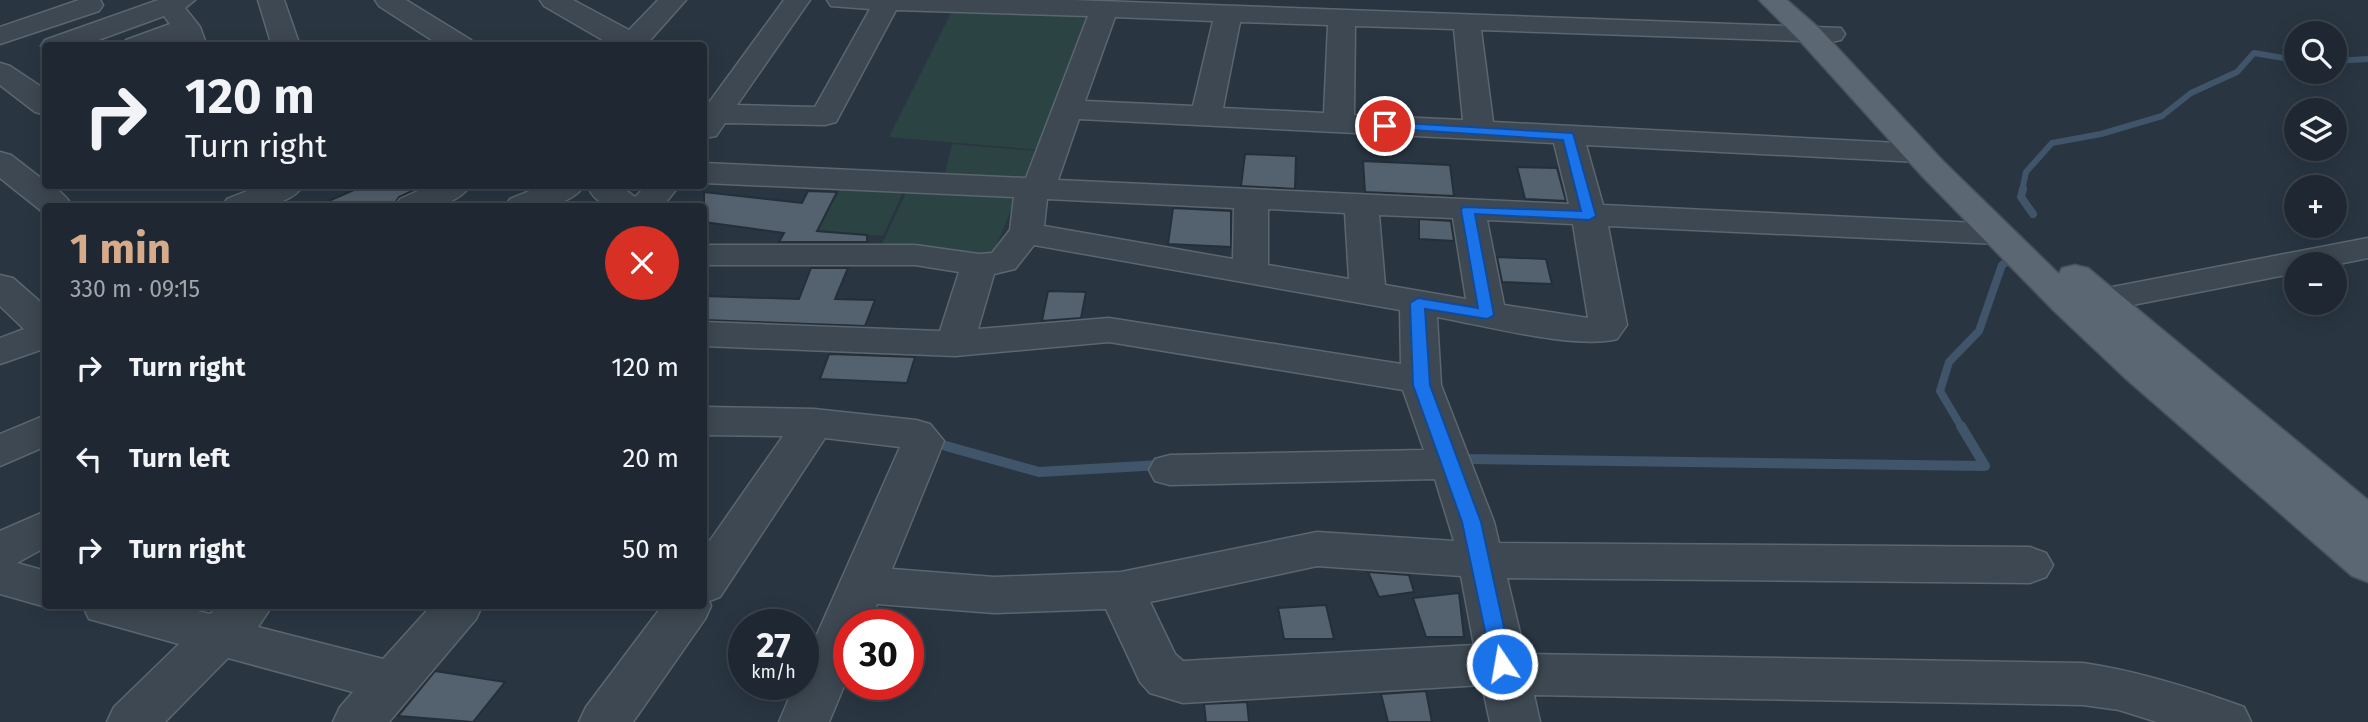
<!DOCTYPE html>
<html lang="en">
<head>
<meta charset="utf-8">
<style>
	body { margin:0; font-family:"Fira Sans",sans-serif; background:#27303a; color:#f1f3f6; height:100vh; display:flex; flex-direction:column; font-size:26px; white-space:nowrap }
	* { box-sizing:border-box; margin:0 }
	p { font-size:23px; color:#a1a6ac }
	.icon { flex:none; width:38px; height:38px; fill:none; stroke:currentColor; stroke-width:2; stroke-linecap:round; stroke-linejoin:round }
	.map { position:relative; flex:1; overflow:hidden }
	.sheet { position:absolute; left:42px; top:203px; width:665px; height:406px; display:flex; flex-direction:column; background:#1f2832; border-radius:7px; box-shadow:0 4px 18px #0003,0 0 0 2px #3c444d }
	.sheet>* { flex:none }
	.top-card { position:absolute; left:42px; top:42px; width:665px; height:147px; border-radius:7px; box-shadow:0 4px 18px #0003,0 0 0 2px #3c444d; background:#1f2832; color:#f1f3f6; overflow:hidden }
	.tools { position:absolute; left:2284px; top:21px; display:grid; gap:14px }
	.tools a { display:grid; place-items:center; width:63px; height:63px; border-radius:50%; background:#1f2832; box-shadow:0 4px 18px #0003,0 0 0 2px #3c444d; font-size:35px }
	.speed { position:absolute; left:728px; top:609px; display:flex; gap:14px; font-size:35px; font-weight:700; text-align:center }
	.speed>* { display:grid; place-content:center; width:91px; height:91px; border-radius:50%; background:#1f2832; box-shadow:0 4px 18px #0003,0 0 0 2px #3c444d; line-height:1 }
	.speed small { font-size:18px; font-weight:400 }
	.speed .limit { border:10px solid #d22; background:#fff; color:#111 }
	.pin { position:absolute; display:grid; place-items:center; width:60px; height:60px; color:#fff; margin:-30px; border:4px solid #fff; border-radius:50%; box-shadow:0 2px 7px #0007 }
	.me { position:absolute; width:77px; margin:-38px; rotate:348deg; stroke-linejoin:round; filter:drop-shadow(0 0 5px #0008) }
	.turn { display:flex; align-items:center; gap:24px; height:147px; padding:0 28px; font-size:32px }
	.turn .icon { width:91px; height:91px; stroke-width:2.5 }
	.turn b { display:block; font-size:49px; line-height:60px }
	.round { display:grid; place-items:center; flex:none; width:74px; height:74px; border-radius:37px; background:#27303a }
	.summary { display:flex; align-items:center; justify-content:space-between; height:119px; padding:0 28px }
	h1 { font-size:42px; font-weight:700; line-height:52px; color:#d6ab8b }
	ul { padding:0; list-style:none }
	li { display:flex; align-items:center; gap:21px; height:91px; padding:0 28px }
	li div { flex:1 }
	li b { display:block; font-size:26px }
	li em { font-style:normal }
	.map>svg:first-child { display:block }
	.green { fill:#2b4343 }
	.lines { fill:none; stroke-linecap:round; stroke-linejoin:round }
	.stream-far2 { stroke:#40556a; stroke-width:6 }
	.stream-far1 { stroke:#40556a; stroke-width:8 }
	.stream { stroke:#40556a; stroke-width:10 }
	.building { fill:#54616f; stroke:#242f39; stroke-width:2 }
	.minor-casing { stroke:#5b666f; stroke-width:3 }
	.major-casing { stroke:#47515b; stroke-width:3 }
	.minor { fill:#3d4852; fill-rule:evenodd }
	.major { fill:#5b6772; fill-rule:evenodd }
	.route { fill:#1a73e8; stroke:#114b97; stroke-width:2 }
</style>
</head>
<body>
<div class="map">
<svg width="2368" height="722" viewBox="0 0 2368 722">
	<rect width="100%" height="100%" fill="#293642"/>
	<path class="green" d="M955 5 1104 10 1052 151 889 137Z
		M952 144 1035 151 992 256 878 252 907 191 941 190Z
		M841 187 903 192 883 236 817 231Z"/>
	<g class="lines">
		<path class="stream-far2" d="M2334 61 2368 59
			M2022 191 2026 172 2052 143 2101 134 2162 116 2191 93 2237 72 2254 53 2296 60"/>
		<path class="stream-far1" d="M2023 189 2021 197 2033 214
			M1962 428 1940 391 1949 362 1979 331 2002 265 2008 261"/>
		<path class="stream" d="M946 446 1039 472 1160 465
			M1466 459 1985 466 1961 426"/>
	</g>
	<path class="building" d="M1245 154 1296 156 1295 189 1241 186Z
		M1363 161 1450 165 1454 196 1365 192Z
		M1517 167 1557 168 1566 201 1525 199Z
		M363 186H423L399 197 393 206H317Z
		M808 191 837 192 817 231 867 235V242H779L784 233 704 222V192L802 203Z
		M1173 208 1231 211V247L1168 244Z
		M1419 219 1451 221 1454 241 1419 239Z
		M1497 257 1546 259 1552 284 1502 282Z
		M811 268H848L835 299 875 300 865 326 704 320V296L799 299Z
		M1048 291 1086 292 1081 318 1042 321Z
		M829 354 915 357 907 383 820 379Z
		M1368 572 1409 575 1414 592 1379 597Z
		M1459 593 1464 637H1426L1413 598Z
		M1326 605 1334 639H1284L1278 608Z
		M435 671 505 682 473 722 398 716Z
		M1426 691 1432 722H1388L1381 694Z
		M1247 702 1249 722H1206L1204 704Z"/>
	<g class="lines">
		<g class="minor-casing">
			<path id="minor" d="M79 0H100L103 5 99 11 0 44V27Z
				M158 0H195L185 8 200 27 207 46H179L177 40 163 46H122L126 40 170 24 164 16 82 46H46V52L41 46 45 40Z
				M258 0H284L300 46H272Z
				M375 0H406L471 40 475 46H441L379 6Z
				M540 0H573L629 30 658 0H686L645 46H613L544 6Z
				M784 0H810L737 105 815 107 870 9 831 6 827 0H1072L1841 28 1845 34 1841 40 1831 42 1481 30 1493 122 1918 144 1929 146 1934 153 1929 160 1918 162 1586 145 1603 205 1998 224 2010 227 2015 234 2010 241 1998 244 1608 226 1627 325 1617 339C1576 350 1482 325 1437 317L1441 385 1494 522 1499 543 2030 547 2046 553 2053 565 2046 577 2030 583 1507 578 1525 654 2083 663C2138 671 2192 688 2244 707L2251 722H2157L2119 710 2083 705 1534 695 1540 722H1490L1482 685 1183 703 1150 693 1140 682 1106 609 994 613 877 604 869 625H849V674L829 722H779L795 684H803V666L900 447 825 438 720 597 709 601 711 606 705 619 633 722H579L586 707 662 606H704V549L783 436 704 435V407L814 409 916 420 930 424 944 441 892 569 994 577 1121 572 1317 532 1454 541 1435 479 1170 485 1155 481 1149 470 1155 459 1170 455 1424 450 1403 390 1109 342 955 356 704 346V322L940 331 959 272 915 265H704V245H915L979 254 992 253 1010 230 1014 197 704 183V163L1026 178 1088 16 896 10 836 122 825 125 725 123 716 136 704 138V104H708ZM1115 17 1213 21 1193 106 1085 101ZM1240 22 1328 25 1324 113 1223 108ZM1355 26 1454 29 1463 120 1354 115ZM1079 119 1554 143 1569 204 1058 180ZM1047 199 1234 208 1233 259 1044 226ZM1268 209 1345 213 1349 279 1268 265ZM1379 215 1453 218 1466 299 1385 285ZM1487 220 1573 224 1588 318 1504 305ZM1034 245 1400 310 1401 364 1109 318 978 329 994 274 1015 269ZM1317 566 1461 576 1474 645 1183 661 1175 654 1150 602Z
				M0 63 10 66 46 90V115L35 112 0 85Z
				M0 152 11 155 46 182V186C56 186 68 198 72 206H46L44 213 0 178Z
				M260 186H303C287 209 247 208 222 206L227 199Z
				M429 186H470C454 209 420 208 395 206L400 199Z
				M542 186H584C568 209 530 208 505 206L510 199Z
				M588 186H620L635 197 646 186H679L663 206C638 206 598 216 588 186Z
				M2368 238V258L2334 265 2296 264V273L2102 311 2071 313 2058 310 2053 302 2058 294 2102 289Z
				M0 275 13 278 46 307V348L0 364V338L24 329 0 306Z
				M46 415V446L0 466V434Z
				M46 511V547L17 563 46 571V606H51L46 607 0 594V531Z
				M83 606H176L210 614 219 606H272L258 627 383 659 431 606H482L476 619 389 722H333L340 707 353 692 228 658 165 722H107L114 707 179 644 89 619Z"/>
		</g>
		<g class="major-casing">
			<path id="major" d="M1759 0H1787L1820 29 1944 162 2059 274 2062 268 2075 265 2088 268 2368 500V582L2352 576 2125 378 2054 311 1922 176 1800 41Z"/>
		</g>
		<use href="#minor" class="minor"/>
		<use href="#major" class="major"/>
	</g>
	<path class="route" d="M1385 122 1573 133 1596 216 1589 220 1475 214 1494 315 1487 319 1425 309 1430 385 1481 522 1512 664 1510 670 1502 673 1495 670 1492 664 1462 522 1413 385 1410 303 1418 298 1478 308 1461 210 1463 207 1581 211 1563 140 1381 128 1379 126Z"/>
</svg>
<div class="tools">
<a><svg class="icon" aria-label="search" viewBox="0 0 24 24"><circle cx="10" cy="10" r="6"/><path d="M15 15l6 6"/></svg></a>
<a><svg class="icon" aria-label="layers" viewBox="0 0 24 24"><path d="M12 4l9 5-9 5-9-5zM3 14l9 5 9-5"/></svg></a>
<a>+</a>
<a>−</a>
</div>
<div class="speed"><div>27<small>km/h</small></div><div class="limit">30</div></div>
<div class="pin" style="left:1385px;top:126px;background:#d93025"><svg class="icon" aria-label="arrive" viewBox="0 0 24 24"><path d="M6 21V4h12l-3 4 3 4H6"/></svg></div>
<svg class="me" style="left:1502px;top:664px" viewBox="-20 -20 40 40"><circle r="17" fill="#1a73e8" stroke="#fff" stroke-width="3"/><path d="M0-11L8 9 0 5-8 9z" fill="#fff"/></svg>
<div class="top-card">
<div class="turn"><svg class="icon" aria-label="right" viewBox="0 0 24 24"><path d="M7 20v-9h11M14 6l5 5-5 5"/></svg><div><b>120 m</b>Turn right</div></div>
</div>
<section class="sheet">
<div class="summary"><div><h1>1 min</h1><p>330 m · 09:15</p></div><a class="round" style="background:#d93025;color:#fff"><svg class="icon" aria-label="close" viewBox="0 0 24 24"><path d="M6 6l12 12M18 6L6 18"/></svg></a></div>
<ul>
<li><svg class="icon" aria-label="right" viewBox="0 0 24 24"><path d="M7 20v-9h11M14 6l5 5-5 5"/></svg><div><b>Turn right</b></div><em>120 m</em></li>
<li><svg class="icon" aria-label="left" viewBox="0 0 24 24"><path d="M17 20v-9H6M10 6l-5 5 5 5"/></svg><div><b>Turn left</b></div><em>20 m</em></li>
<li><svg class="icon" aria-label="right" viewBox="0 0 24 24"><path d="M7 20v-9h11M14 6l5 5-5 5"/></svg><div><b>Turn right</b></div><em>50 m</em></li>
</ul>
</section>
</div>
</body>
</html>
